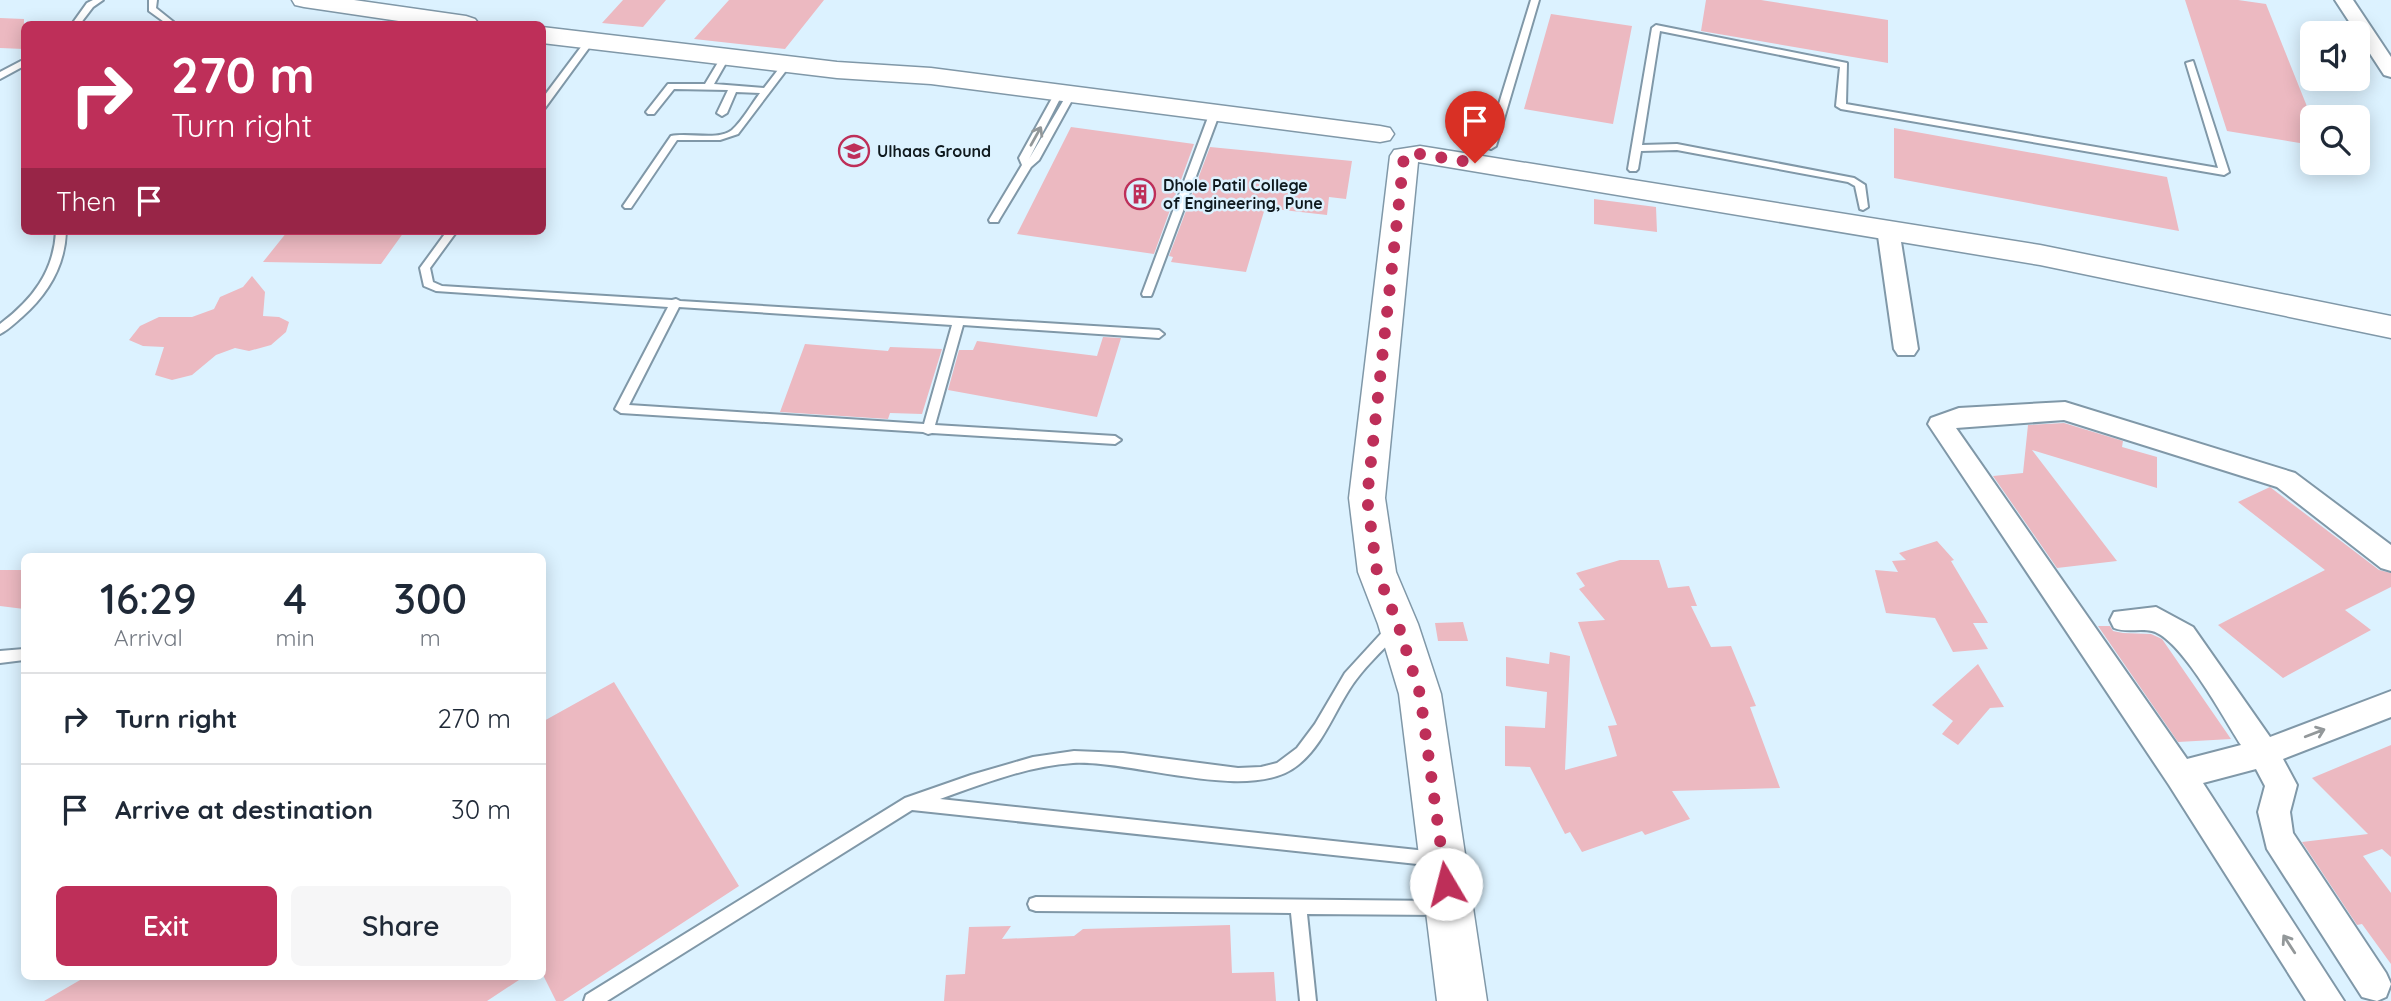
<!DOCTYPE html>
<html lang="en">
<head>
<meta charset="utf-8">
<style>
	body { margin:0; font-family:Quicksand,sans-serif; background:#f6f6f7; color:#1f2937; height:100vh; display:flex; flex-direction:column; font-size:26px; white-space:nowrap }
	* { box-sizing:border-box; margin:0 }
	p { font-size:23px; color:#747a83 }
	.icon { flex:none; width:38px; height:38px; fill:none; stroke:currentColor; stroke-width:2; stroke-linecap:round; stroke-linejoin:round }
	.map { position:relative; flex:1; overflow:hidden }
	.panel { position:absolute; left:21px; top:553px; width:525px; height:427px; display:flex; flex-direction:column; background:#fff; border-radius:10px; box-shadow:0 4px 18px #0003 }
	.panel>* { flex:none }
	.banner { position:absolute; left:21px; top:21px; width:525px; height:214px; border-radius:10px; box-shadow:0 4px 18px #0003; background:#be2f59; color:#fff; overflow:hidden }
	.controls { position:absolute; left:2300px; top:21px; display:grid; gap:14px }
	.controls a { display:grid; place-items:center; width:70px; height:70px; border-radius:10px; background:#fff; box-shadow:0 4px 18px #0003; font-size:35px }
	.pin { position:absolute; display:grid; place-items:center; width:60px; height:60px; color:#fff; margin:-72px -30px; border-radius:50% 50% 50% 0; rotate:-45deg; box-shadow:0 0 7px #0007 }
	.pin .icon { rotate:45deg }
	.me { position:absolute; width:77px; margin:-38px; rotate:352deg; stroke-linejoin:round; filter:drop-shadow(0 0 5px #0008) }
	.turn { display:flex; align-items:center; gap:24px; height:147px; padding:0 35px; font-size:32px }
	.turn .icon { width:91px; height:91px; stroke-width:2.5 }
	.turn b { display:block; font-size:49px; line-height:60px }
	.then { display:flex; align-items:center; height:66px; padding:0 35px; background:#0003; gap:14px; font-size:26px }
	.eta { display:flex; justify-content:space-evenly; align-items:center; height:119px; text-align:center }
	.eta b { font-size:42px; font-weight:600; line-height:49px }
	.action { display:flex; gap:14px; margin-top:auto; padding:14px 35px }
	.action a { flex:1; height:80px; border-radius:10px; background:#be2f59; color:#fff; font-size:28px; font-weight:600; line-height:80px; text-align:center }
	.action a+a { background:#f6f6f7; color:#1f2937 }
	ul { padding:0; list-style:none }
	li { display:flex; align-items:center; gap:21px; height:91px; padding:0 35px; border-top:2px solid #e0e1e3 }
	li div { flex:1 }
	li b { display:block; font-size:26px }
	li em { font-style:normal }
	.map>svg:first-child { display:block }
	.building { fill:#ecb9c1 }
	.lines { fill:none; stroke-linecap:round; stroke-linejoin:round }
	.lane-casing { stroke:#8098a8; stroke-width:4 }
	.street-casing { stroke:#8098a8; stroke-width:4 }
	.secondary-casing { stroke:#8098a8; stroke-width:3 }
	.lane { fill:#fff; fill-rule:evenodd }
	.street { fill:#fff; fill-rule:evenodd }
	.secondary { fill:#fff; fill-rule:evenodd }
	.oneway { stroke:#93989a }
	.route { stroke:#be2f59; stroke-width:12; stroke-dasharray:0 21.6 }
	.labels { text-anchor:middle; dominant-baseline:central; stroke-width:5; stroke-linejoin:round; paint-order:stroke }
	.far-poi-label { font-size:16px; font-weight:bold; fill:#0f191e; stroke:#dcf2ff; text-anchor:start }
</style>
</head>
<body>
<div class="map">
<svg width="2391" height="1001" viewBox="0 0 2391 1001">
	<rect width="100%" height="100%" fill="#dcf2ff"/>
	<path class="building" d="M623 0H666L643 27 602 23Z
		M729 0H824L785 49 694 39Z
		M1706 0H1761L1888 20V63L1701 31Z
		M2185 0H2238L2266 4 2312 119V145L2227 131Z
		M1551 14 1632 26 1613 124 1524 109Z
		M0 18 24 19V49L0 48Z
		M1071 127 1194 144 1154 254 1017 234Z
		M1894 128 2167 177 2179 231 1894 178Z
		M1210 147 1352 161 1346 199 1329 197 1327 215 1265 208 1246 272 1171 262 1173 257 1169 256Z
		M1594 199 1656 207 1657 232 1594 224Z
		M326 231H332L404 232 381 264 263 262 287 232Z
		M252 276 265 292 263 316 279 317 289 322 286 332 271 345 249 351 235 348 216 355 192 375 172 380 155 375 164 347 143 346 129 340 140 326 159 317H192L214 309 220 297 243 287Z
		M1103 337 1121 338 1097 417 948 390 959 350H973L977 341 1097 356Z
		M805 344 888 351 890 347 942 349 922 414 890 413 888 419 780 412Z
		M2064 423 2123 441 2122 447 2157 457V488L2032 450 2117 561 2057 568 1993 476 2023 473 2028 425Z
		M2270 487 2379 570 2391 573V587L2345 610 2371 630 2283 678 2218 625 2325 570 2238 502Z
		M1937 541 1954 560 1951 561 1988 623H1973L1988 649 1953 652 1935 618 1886 613 1875 570 1898 572 1892 561 1906 560 1899 553Z
		M1620 560H1659L1668 588 1689 586 1697 606H1691L1711 647 1731 646 1756 706 1750 707 1780 788 1672 791 1690 819 1645 835 1642 831 1582 852 1570 832 1565 834 1530 767 1505 766V726L1545 728 1547 692 1506 686V657L1549 664 1550 652 1570 656 1565 770 1617 756 1608 726 1617 725 1578 622 1605 620 1579 589 1585 586 1576 573Z
		M0 570H24V609L0 606Z
		M1463 622 1468 641H1438L1435 623Z
		M2098 626H2110L2113 631 2123 633 2151 634 2162 639 2231 739 2178 742Z
		M1978 664 2004 707 1990 708 1958 745 1942 734 1953 721 1932 705Z
		M614 682 739 886 563 1001H556L542 973V722Z
		M2391 745V857L2382 849 2363 856 2391 893V964L2362 924 2357 925 2302 842 2368 834 2312 778Z
		M1230 925 1232 973 1274 972 1276 1001H944L946 975 965 974 969 927 1011 926 1002 939 1074 936 1083 929Z
		M87 976H525L487 1001H44Z"/>
	<g class="lines">
		<g class="lane-casing">
			<path id="lane" d="M93 0H103L93 7 80 24H72L87 3Z
				M149 0H157L156 8 176 24H167L149 11Z
				M1531 0H1539L1496 146 1491 149 1488 148 1486 146Z
				M1656 25 1847 63 1846 104 2218 168 2186 63 2193 61 2229 172 2224 175 1841 109 1836 106 1840 67 1660 31 1642 145 1677 144 1854 178 1865 185 1868 207 1863 210 1860 209 1855 186 1848 182 1677 150 1641 151 1638 169 1636 171H1630L1628 169 1652 28Z
				M587 39 594 41 545 108 542 109V99Z
				M726 53 730 56 714 84 764 88 784 62 791 64 738 134 720 140H677L631 208H625L623 206 671 136C688 132 719 141 732 130 743 120 751 105 760 93L736 92 727 113 722 116 717 113 728 90 674 89 654 114H648L646 112 668 84H705L723 54Z
				M21 61H24V66L0 79V72Z
				M1060 88 1064 91 1029 159 1069 91 1076 93 1039 160 1031 167 999 220 998 222H990L989 220 1022 165 1019 158 1056 91Z
				M1215 109 1220 112 1152 294 1151 296H1143L1142 294 1210 112Z
				M56 231H66C65 266 48 294 22 317 15 323 8 330 0 334V324C32 300 54 272 56 231Z
				M447 231H457L430 268 433 282 442 286 672 300 676 299 680 301 1159 330 1164 334 1159 338 963 325 935 425 1115 436 1121 440 1115 444 932 433 928 434 923 432 621 413 615 409 668 307 436 291 424 286 420 268ZM679 307 952 325 924 424 629 405Z
				M1393 625 1398 626 1400 630 1398 634C1381 652 1362 669 1349 690 1333 715 1322 746 1298 765 1251 804 1134 760 1073 763 1027 766 983 784 940 799L1436 852 1441 854 1444 859 1441 864 1436 866 912 810 607 1001H584L586 995 905 798 971 775 1033 757 1074 751 1123 753 1238 768 1261 767 1277 763 1297 748 1315 724 1345 673 1388 626Z
				M24 649V660L0 663V651Z
				M1036 897 1441 901 1447 903 1449 908 1447 913 1441 915 1307 914 1316 1001H1300L1291 913 1036 911 1030 909 1028 904 1030 899Z"/>
		</g>
		<g class="street-casing">
			<path id="street" d="M2335 0H2353L2391 57V77L2384 75Z
				M1888 222 1899 229 1918 349 1914 355H1898L1894 349 1877 229Z
				M2065 402 2295 473 2391 545V571L2381 568 2277 487 2064 420 1956 428 2187 759 2241 745C2224 719 2181 638 2152 631 2139 628 2127 633 2114 628L2110 620 2114 612 2156 607 2193 627 2270 737 2391 691V717L2283 759 2297 785 2290 812 2293 833 2386 973 2391 984 2386 997 2377 1001 2362 997 2267 849 2258 812 2265 786 2256 769 2203 783 2344 1001H2306L2169 785 1928 424 1931 418 1959 408Z"/>
		</g>
		<g class="secondary-casing">
			<path id="secondary" d="M292 0H354L466 16 475 19 479 24H419L304 7 295 5Z
				M542 27 837 62 931 68 1380 126 1390 128 1394 134 1390 140 1380 142 931 84 837 78 542 43Z
				M1420 146 2040 245 2391 316V338L2040 265 1418 162 1385 498 1396 572 1418 624 1441 694 1487 1001H1437L1399 694 1378 624 1358 572 1349 498 1390 156 1394 150Z"/>
		</g>
		<use href="#lane" class="lane"/>
		<use href="#street" class="street"/>
		<use href="#secondary" class="secondary"/>
	</g>
	<defs><path id="oneway-shaft" d="M-6 0H5M1.5-3L5.5 0L1.5 3" fill="none" stroke-width="1.6" stroke-linecap="round" stroke-linejoin="round" transform="scale(1.75)"/></defs>
	<g class="oneway">
		<use href="#oneway-shaft" transform="translate(1036 136) rotate(-61)"/>
		<use href="#oneway-shaft" transform="translate(2315 733) rotate(-21)"/>
		<use href="#oneway-shaft" transform="translate(2289 944) rotate(-123)"/>
	</g>
	<g class="lines">
		<path class="route" d="M1446 884 1420 694 1398 624 1377 572 1367 498 1404 156 1420 154 1475 163"/>
	</g>
	<defs>
		<g id="university-ring" transform="scale(1.575)"><circle r="9.5" fill="#dcf2ff" stroke="#be2f59" stroke-width="1.5"/><path d="M0-5L7-2L0 1L-7-2ZM-4 1L0 2.5L4 1V4Q0 6-4 4Z" fill="#be2f59"/></g>
		<g id="building-ring" transform="scale(1.575)"><circle r="9.5" fill="#dcf2ff" stroke="#be2f59" stroke-width="1.5"/><path d="M-4-6H4V6H1V3H-1V6H-4ZM-2.5-4.3h1.7v1.8h-1.7ZM.8-4.3h1.7v1.8H.8ZM-2.5-1h1.7V.8h-1.7ZM.8-1h1.7V.8H.8Z" fill="#be2f59"/></g>
	</defs>
	<g fill-rule="evenodd">
		<use href="#university-ring" x="854" y="151"/>
		<use href="#building-ring" x="1140" y="194"/>
	</g>
	<g class="labels">
		<g class="far-poi-label">
			<text x="877" y="151">Ulhaas Ground</text>
			<text x="1163" y="185">Dhole Patil College<tspan x="1163" dy="18">of Engineering, Pune</tspan></text>
		</g>
	</g>
</svg>
<div class="controls">
<a><svg class="icon" aria-label="sound" viewBox="0 0 24 24"><path d="M4 9h4l5-4v14l-5-4H4zM17 9q2 3 0 6"/></svg></a>
<a><svg class="icon" aria-label="search" viewBox="0 0 24 24"><circle cx="10" cy="10" r="6"/><path d="M15 15l6 6"/></svg></a>
</div>
<div class="pin" style="left:1475px;top:163px;background:#d93025"><svg class="icon" aria-label="arrive" viewBox="0 0 24 24"><path d="M6 21V4h12l-3 4 3 4H6"/></svg></div>
<svg class="me" style="left:1446px;top:884px" viewBox="-20 -20 40 40"><circle r="19" fill="#fff"/><path d="M0-13L10 11 0 6-10 11z" fill="#be2f59"/></svg>
<div class="banner">
<div class="turn"><svg class="icon" aria-label="right" viewBox="0 0 24 24"><path d="M7 20v-9h11M14 6l5 5-5 5"/></svg><div><b>270 m</b>Turn right</div></div>
<div class="then">Then<svg class="icon" aria-label="arrive" viewBox="0 0 24 24"><path d="M6 21V4h12l-3 4 3 4H6"/></svg></div>
</div>
<section class="panel">
<div class="eta">
<div><b>16:29</b><p>Arrival</p></div>
<div><b>4</b><p>min</p></div>
<div><b>300</b><p>m</p></div>
</div>
<ul>
<li><svg class="icon" aria-label="right" viewBox="0 0 24 24"><path d="M7 20v-9h11M14 6l5 5-5 5"/></svg><div><b>Turn right</b></div><em>270 m</em></li>
<li><svg class="icon" aria-label="arrive" viewBox="0 0 24 24"><path d="M6 21V4h12l-3 4 3 4H6"/></svg><div><b>Arrive at destination</b></div><em>30 m</em></li>
</ul>
<div class="action"><a>Exit</a><a>Share</a></div>
</section>
</div>
</body>
</html>
